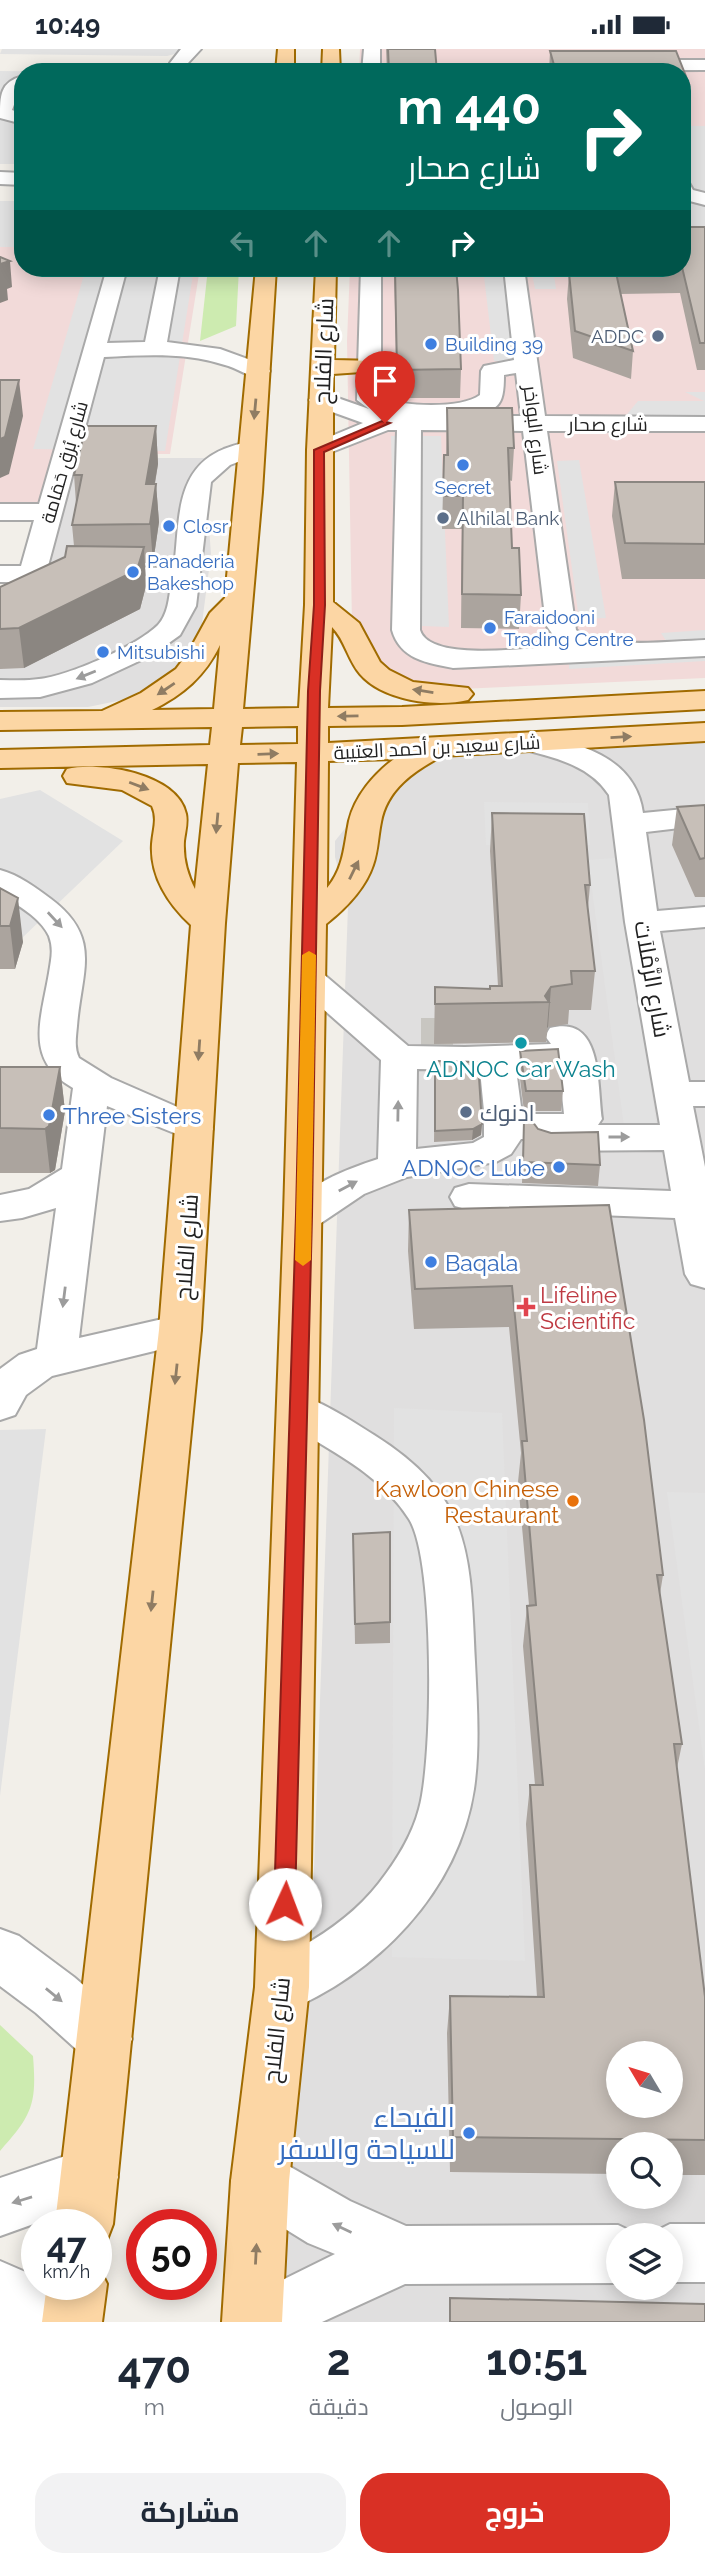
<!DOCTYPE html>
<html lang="ar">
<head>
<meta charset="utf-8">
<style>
	body { margin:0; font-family:Raleway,Cairo,sans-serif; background:#f2f2f3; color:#1f2937; direction:rtl; height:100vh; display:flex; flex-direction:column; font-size:26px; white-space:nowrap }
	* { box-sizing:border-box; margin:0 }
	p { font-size:23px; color:#747a83 }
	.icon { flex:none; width:38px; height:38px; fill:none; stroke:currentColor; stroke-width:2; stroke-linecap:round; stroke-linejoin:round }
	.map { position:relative; height:2273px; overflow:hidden; direction:ltr }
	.sheet { display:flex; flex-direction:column; background:#fff; flex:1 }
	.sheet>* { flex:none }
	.banner { position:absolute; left:14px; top:14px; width:677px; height:214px; border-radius:28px; box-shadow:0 4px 18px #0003; direction:rtl; background:#00695c; color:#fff; overflow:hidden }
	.needle { width:46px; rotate:308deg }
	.tools { position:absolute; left:606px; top:1992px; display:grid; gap:14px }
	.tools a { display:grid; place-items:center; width:77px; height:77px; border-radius:50%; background:#fff; box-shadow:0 4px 18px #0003; font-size:35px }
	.speed { position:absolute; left:21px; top:2160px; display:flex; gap:14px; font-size:35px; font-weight:700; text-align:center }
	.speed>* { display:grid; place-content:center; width:91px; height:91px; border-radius:50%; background:#fff; box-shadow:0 4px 18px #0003; line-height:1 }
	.speed small { font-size:18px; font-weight:400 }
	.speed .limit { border:10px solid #d22; background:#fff; color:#111 }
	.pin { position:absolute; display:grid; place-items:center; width:60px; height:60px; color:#fff; margin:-72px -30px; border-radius:50% 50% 50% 0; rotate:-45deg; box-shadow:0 0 7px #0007 }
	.pin .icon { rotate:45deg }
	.me { position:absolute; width:77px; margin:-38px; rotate:2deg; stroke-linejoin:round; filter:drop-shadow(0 0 5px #0008) }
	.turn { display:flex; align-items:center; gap:24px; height:147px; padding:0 35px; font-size:32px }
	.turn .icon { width:91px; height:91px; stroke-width:2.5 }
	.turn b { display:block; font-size:49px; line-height:60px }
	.lanes { display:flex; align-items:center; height:66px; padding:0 35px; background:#0003; justify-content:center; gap:35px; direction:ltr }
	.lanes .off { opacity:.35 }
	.eta { display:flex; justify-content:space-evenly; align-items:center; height:119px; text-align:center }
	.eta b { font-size:42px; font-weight:700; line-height:49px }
	.cta { display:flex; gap:14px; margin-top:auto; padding:14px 35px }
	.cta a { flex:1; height:80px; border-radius:28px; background:#d93025; color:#fff; font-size:28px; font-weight:700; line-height:80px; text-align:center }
	.cta a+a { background:#f2f2f3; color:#1f2937 }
	.status { display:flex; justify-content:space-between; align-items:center; height:49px; padding:0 35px; background:#fff; direction:ltr }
	.status svg { height:19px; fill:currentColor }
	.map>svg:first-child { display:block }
	.residential { fill:#e0dfdf; fill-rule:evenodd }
	.commercial { fill:#f2dad9 }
	.grass { fill:#cdebb0 }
	.parking { fill:#e2e2e2 }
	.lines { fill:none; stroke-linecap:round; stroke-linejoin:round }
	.minor-tunnel { stroke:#c8c6c1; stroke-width:32; stroke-dasharray:32 16; stroke-linecap:butt }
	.minor-casing { stroke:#a9a9a9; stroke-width:4 }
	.major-casing { stroke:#a06b00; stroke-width:4 }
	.minor { fill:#fff; fill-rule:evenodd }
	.major { fill:#fcd6a4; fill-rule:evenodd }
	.wall { fill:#aba49e }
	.shaded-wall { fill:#8b8681 }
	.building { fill:#c7bfb8; stroke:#8b8681; stroke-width:2; fill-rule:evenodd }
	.oneway { fill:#8f7c63 }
	.oneway2 { fill:#9c9c9c }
	.route { fill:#d93025; stroke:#8d1f18; stroke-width:2 }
	.slow { fill:#f59e0b }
	.service-dot { fill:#5c6f8a; stroke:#fff; stroke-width:2.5 }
	.shop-dot { fill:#3f7fe0; stroke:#fff; stroke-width:2.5 }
	.culture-dot { fill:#0f9aa8; stroke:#fff; stroke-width:2.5 }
	.health-dot { fill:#e0444e; stroke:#fff; stroke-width:2.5 }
	.food-dot { fill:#e8710a; stroke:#fff; stroke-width:2.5 }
	.labels { text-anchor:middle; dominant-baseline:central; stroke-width:6; stroke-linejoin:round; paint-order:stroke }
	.far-service-label { font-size:19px; fill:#4e5e75; stroke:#fff; text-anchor:end }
	.far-shop-label { font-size:19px; fill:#366cbe; stroke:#fff; text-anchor:start }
	.far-street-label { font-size:19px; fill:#222; stroke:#fff }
	.street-label { font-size:23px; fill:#222; stroke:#fff }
	.culture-label { font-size:23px; fill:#0d838f; stroke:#fff }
	.service-label { font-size:23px; fill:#4e5e75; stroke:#fff; text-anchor:start }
	.shop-label { font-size:23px; fill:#366cbe; stroke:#fff; text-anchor:start }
	.health-label { font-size:23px; fill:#be3a42; stroke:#fff; text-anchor:start }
	.food-label { font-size:23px; fill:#c56008; stroke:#fff; text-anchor:end }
	.near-shop-label { font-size:28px; fill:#366cbe; stroke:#fff; text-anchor:end }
</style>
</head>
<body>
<div class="status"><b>10:49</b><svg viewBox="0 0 49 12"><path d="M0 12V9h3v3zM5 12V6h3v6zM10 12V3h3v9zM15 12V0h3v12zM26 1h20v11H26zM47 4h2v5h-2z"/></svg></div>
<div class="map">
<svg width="705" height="2273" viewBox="0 0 705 2273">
	<rect width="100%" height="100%" fill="#f2efe9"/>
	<path class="residential" d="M74 409H204L211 505 201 582 192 605 157 636 132 649 88 658H0V567Z
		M705 691V2273H282L292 2106 311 1906 348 857 335 808V792L359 762 427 709ZM618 2004H670V2056H618ZM618 2095H670V2147H618ZM618 2186H670V2238H618Z"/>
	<path class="commercial" d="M360 0H705V629L460 640 421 635 365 610 352 576 347 292 350 219H682V23H359Z
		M0 154 23 155V219H200L170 405H57L37 473H0Z"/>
	<path class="grass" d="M208 219H239L236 277 200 292Z
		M0 1976 33 2007C37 2056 32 2066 0 2102Z"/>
	<path class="parking" d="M2 0H194L167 7 0 5Z
		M0 22 112 23H23V115H0Z
		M682 77H705V200H683Z
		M0 152H23V198H0Z
		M86 219H194L165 402 33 400Z
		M483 219H503L515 313 494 312Z
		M531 219H553L556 240H535Z
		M685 343H705V369H624L638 352H704Z
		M391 387H441L449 578 396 576Z
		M579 411 606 569 579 570 557 412Z
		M705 581V612L569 620V612L675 605 661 584Z
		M40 741 123 792 21 890 0 875V750Z
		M484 753 588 754 590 796H486Z
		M615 809 657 1078 624 1077 588 811Z
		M394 1359 502 1364 525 1912 392 1908Z
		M46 1380 0 1747V1381Z
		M667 1443 705 1444V1721Z"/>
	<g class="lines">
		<path class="minor-tunnel" d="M421 985H456"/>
		<g class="minor-casing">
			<path id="minor" d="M181 0H201L188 14 192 23H175L170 14Z
				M364 0H380V23H362Z
				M660 11H705V21L479 22 488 17 618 16Z
				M23 27V39L20 40 12 61 23 65V75L0 69C0 46 0 33 23 27Z
				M0 123 23 124V136L0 135Z
				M682 132 689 134 693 141 705 144V156L682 150Z
				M107 219H127L107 294 145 293 160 219H180L167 293 220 300 267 317 270 322 267 327C251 331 240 320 225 316 186 303 144 306 104 308L48 517 174 519C180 473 174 420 224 400 236 396 248 391 261 394L264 399 261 404 230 416 211 433 196 557 180 586 152 606 92 634 40 648 0 649V631C13 631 26 632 39 630 68 627 137 597 158 576 168 565 169 549 171 535L0 533V517H21L34 471H0V455H39Z
				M361 219H381V348C402 358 461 360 480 346L481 322 484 317 514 311 504 219H524L545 367 705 368V382H547L576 581C600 601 673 592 705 591V607L453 619C427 614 400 610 392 581L397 381H388L319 408 310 406 307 401 310 396 363 374 313 356 309 351 313 346H329L369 360 357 351ZM516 324 521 367H466C498 361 504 359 504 326ZM421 381 523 382 546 576 561 597C532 598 430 614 420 581Z
				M528 684C577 694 635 706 643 764L705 758V776L646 783 657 862 705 858V878L660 882 689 1033H705V1057H693L705 1118V1239L691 1235 685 1225 675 1169 469 1161 455 1157 450 1148 455 1139 469 1135 671 1142 664 1101 550 1102 537 1098 532 1090H521L511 1105 496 1113 407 1128 364 1145 318 1176 304 1180 290 1176 284 1166C302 1137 347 1120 378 1110L381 1011 297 937 292 930 297 923 309 919 321 923 408 997 465 998 551 995 545 987 550 979C603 965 597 1035 602 1070L598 1076H660L625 873 609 746C589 715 552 708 517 699L513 693 517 687ZM559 1018 564 1065H522L516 1020ZM417 1020 480 1021 484 1062V1088L473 1094 416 1100Z
				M0 821C19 826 36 839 51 850 103 889 81 923 77 977 76 988 74 999 79 1009L111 1029 207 1071 213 1080 207 1089 194 1092 107 1057 79 1289 180 1266 195 1270 201 1281 195 1292 52 1327 26 1346 15 1366 0 1371V1320L19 1306 37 1300 56 1159 22 1169 0 1172V1146L29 1140 62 1120 73 1039C24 1011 41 971 49 924 51 911 54 900 49 887 40 868 17 856 0 845Z
				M299 1346C325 1354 350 1371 374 1386 473 1448 470 1507 475 1613 477 1655 480 1699 474 1740 458 1844 376 1926 282 1964L263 1956 255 1938C258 1932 260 1923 264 1919 274 1910 290 1905 301 1898 331 1881 358 1861 379 1834 396 1812 412 1787 419 1760 433 1711 435 1510 409 1470 381 1425 328 1400 284 1373L278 1362 284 1351Z
				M0 1880 19 1887 74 1928 124 1971 132 1990 124 2009 105 2017 86 2009 36 1964 0 1937Z
				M89 2099 109 2108 118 2128 109 2148 0 2187V2129Z
				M260 2103 280 2112 350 2152 406 2177 618 2176 639 2186H618V2234L405 2235 322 2273H231L240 2252 335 2205 308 2194 240 2152 231 2132 240 2112Z
				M670 2175H705V2233H670V2186H648Z
				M0 2212 37 2228V2235H51L87 2252 96 2273H0Z"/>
		</g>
		<g class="major-casing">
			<path id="major" d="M278 0H294V23H276Z
				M323 0H339L340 23H322Z
				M256 219H276L262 443 243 660 299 659 305 556 307 401 316 219H336L334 311 376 312 379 317 376 322 333 325V553L359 574 380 613 389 621 413 633 468 639 473 645 468 651C436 659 382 651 360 625 348 611 345 591 332 578L328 659 402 658 705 642V660L402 676 328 677V694L705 674V692L442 707C414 722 387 740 381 773 378 787 378 802 373 816 365 840 346 859 326 875L309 1938 289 2132 282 2273H222L231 2132 255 1938 284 1166 297 713 238 714 225 874 201 1281 113 2175 105 2196 96 2199V2175H55L159 1281 191 876C168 855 150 827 152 795 153 781 158 770 152 757L122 741 67 734 63 727 67 720C100 712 178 725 186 765 188 774 185 783 184 792 183 809 187 825 195 840L208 715 0 719V701L210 696 212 678 0 681V663L102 662 141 644 176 620 188 604 210 564 225 549ZM220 596 214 660 152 661C183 646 205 627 220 596ZM298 677V695L240 696 242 678ZM394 710C374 725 355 747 349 772 344 797 344 819 327 839L328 712Z
				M96 2213 107 2235 102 2273H42L47 2235H96Z"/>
		</g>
		<use href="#minor" class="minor"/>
		<use href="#major" class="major"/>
	</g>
	<path class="wall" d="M386 0H388L437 23H387Z
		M550 2H676L689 35 686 61H682V23H549Z
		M682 178H705V321H697L680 244 620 245 633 302 631 330 573 309 567 250 569 224 570 219H682Z
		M394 219H456L461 320 460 349H397Z
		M447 359 514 399 512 432 509 431 512 499 521 546 519 580 461 579 462 480H442L444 406H446Z
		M156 377 158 415 155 435H156L159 473 153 514H145L146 537 140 560 24 619 0 620V538L65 508 74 497 72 476 76 454 74 426Z
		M615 433H705V530H622L612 467Z
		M705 756V848H695L672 796 677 758Z
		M492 764 590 836 588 859 595 922 591 961H569L568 975 548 978 546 993 434 995 435 938 490 940 498 937 490 802Z
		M0 839 23 893 15 920H0Z
		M520 1002 563 1042 561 1062H524L519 1022Z
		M435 1012 482 1075 481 1086 472 1091 434 1093Z
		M0 1018H60L65 1062 55 1121 50 1124H0Z
		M524 1072 600 1116 598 1137 522 1134Z
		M609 1156 663 1526 660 1545 682 1695 677 1719 705 1948V2126H670V2095H618V2125L450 2123 447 1984 450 1947 537 1948 526 1775 530 1736H535L523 1597 527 1557 529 1556 518 1433 521 1404 509 1278 414 1280 408 1202 409 1161Z
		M353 1485 390 1573V1594L355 1595Z"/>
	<path class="shaded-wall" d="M10 212 12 238 7 240 8 251 0 254V215Z
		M19 331 23 367 9 425 0 429V390Z
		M156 377 158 415 148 473 146 435Z
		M156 435 159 473 153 514 150 475Z
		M144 498 146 537 140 560 24 619 19 579Z
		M18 849 23 893 15 920 10 877Z
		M551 938 548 978 547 979 549 953 545 947Z
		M60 1018 65 1062 55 1121 50 1124 45 1080Z
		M482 1075 481 1086 472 1091 473 1080Z"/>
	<path class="building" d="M388 0H435L437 23H389Z
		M550 2H676L689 35H682V23H556Z
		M682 178H705V294H700L682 218Z
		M0 208 10 212 0 215Z
		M395 219H456L458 241 461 320 397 321Z
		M570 219H615L633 302 575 282 569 224Z
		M0 331H19L5 388 0 390Z
		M447 359H512L514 399H508L512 499H519L521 546 462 545 463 447H443L444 406H448Z
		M86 377H156L146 435H156L150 475 72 476 82 426H74Z
		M615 433H705V495L625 494Z
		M67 497 144 498 137 521 19 579 0 580V538L65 508Z
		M705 756V809L700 810 677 758Z
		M492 764 584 765 590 836H585L595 922H571L572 935 551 938 545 947 549 953 435 955V938L490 940V937H502Z
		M0 839 18 849 10 877H0Z
		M558 1000 563 1042H526L520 1002Z
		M435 1012 478 1013 482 1075 473 1080 435 1082Z
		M0 1018H60L49 1077 45 1080 0 1079Z
		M524 1072H532L538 1080 551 1084 598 1083 600 1116 523 1113Z
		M609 1156 644 1371 663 1526H657L682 1695H674L705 1948V2091L453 2088 450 1947 544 1948 530 1736H543L527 1557 536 1556 522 1392H527L512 1237 415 1240 409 1161ZM618 2004H670V2056H618Z
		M390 1483V1573L355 1575 353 1485Z
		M450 2249 705 2255V2273H450Z"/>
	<defs><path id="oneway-solid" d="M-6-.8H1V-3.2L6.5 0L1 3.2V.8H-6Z" transform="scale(1.75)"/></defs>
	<g class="oneway">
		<use href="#oneway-solid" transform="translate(255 360) rotate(95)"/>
		<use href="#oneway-solid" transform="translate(166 640) rotate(146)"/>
		<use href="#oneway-solid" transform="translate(423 642) rotate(-171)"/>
		<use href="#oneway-solid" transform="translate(348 667) rotate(179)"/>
		<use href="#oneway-solid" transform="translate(621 688) rotate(-3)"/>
		<use href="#oneway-solid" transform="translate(268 705) rotate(-2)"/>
		<use href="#oneway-solid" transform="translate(139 737) rotate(21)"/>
		<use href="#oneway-solid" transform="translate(217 774) rotate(95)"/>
		<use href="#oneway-solid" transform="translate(354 821) rotate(-64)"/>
		<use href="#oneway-solid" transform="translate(199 1001) rotate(94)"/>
		<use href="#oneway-solid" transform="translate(176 1325) rotate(96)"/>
		<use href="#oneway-solid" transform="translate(152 1552) rotate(96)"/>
		<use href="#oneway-solid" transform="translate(256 2205) rotate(-87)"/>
	</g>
	<g class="oneway2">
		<use href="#oneway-solid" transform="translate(86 626) rotate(158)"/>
		<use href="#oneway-solid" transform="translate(55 871) rotate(47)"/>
		<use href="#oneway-solid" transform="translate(398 1062) rotate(-89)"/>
		<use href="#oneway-solid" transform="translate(619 1088)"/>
		<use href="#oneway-solid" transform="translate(348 1137) rotate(-28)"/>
		<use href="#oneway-solid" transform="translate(64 1248) rotate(97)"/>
		<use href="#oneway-solid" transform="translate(54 1946) rotate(39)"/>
		<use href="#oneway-solid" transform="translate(22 2151) rotate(163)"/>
		<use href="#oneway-solid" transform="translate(342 2179) rotate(-155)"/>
	</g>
	<path class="route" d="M382 372 390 374 324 403 325 556 320 642 312 1166 295 1855 292 1862 285 1865 277 1862 274 1855 296 1166 308 642 314 556V401Z"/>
	<path class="slow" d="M309 902 316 906 311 1211 303 1217 295 1211 302 906Z"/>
	<g class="service-dot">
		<circle cx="658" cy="287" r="7"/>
		<circle cx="443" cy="469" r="7"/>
		<circle cx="466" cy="1063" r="7"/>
	</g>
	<g class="shop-dot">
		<circle cx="431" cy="295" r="7"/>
		<circle cx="463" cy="416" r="7"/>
		<circle cx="169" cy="477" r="7"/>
		<circle cx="133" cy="523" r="7"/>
		<circle cx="490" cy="579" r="7"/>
		<circle cx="103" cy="603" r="7"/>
		<circle cx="49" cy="1066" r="7"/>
		<circle cx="559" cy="1118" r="7"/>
		<circle cx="431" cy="1213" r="7"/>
		<circle cx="469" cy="2084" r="7"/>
	</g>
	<circle class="culture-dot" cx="521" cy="994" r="7"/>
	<path class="health-dot" d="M522.5 1247.5h7v7h7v7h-7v7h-7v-7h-7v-7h7z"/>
	<circle class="food-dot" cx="573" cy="1452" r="7"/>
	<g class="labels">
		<g class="far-service-label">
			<text x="644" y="287">ADDC</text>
			<text x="457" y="469" text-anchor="start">Alhilal Bank</text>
		</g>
		<g class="far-shop-label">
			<text x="445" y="295">Building 39</text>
			<text x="463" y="438" text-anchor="middle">Secret</text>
			<text x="183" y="477">Closr</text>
			<text x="147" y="512">Panaderia<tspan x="147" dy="22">Bakeshop</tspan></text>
			<text x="504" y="568">Faraidooni<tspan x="504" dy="22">Trading Centre</tspan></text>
			<text x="117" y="603">Mitsubishi</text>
		</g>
		<g class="far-street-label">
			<text x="608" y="375">شارع صحار</text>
			<text transform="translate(536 381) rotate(83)">شارع البواخر</text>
			<text transform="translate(64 413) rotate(-74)">شارع بُرق حَمَامة</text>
			<text transform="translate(437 698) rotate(-3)">شارع سعيد بن أحمد العتيبة</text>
		</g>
		<g class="street-label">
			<text transform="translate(323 302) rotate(-88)">شارع الفلاح</text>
			<text transform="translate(653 930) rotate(80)">شارع الرَّمْلاَت</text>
			<text transform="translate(186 1198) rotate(-86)">شارع الفلاح</text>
			<text transform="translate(276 1981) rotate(-84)">شارع الفلاح</text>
		</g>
		<g class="culture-label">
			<text x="521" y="1019">ADNOC Car Wash</text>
		</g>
		<g class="service-label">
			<text x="480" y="1063">ادنوك</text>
		</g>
		<g class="shop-label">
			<text x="63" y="1066">Three Sisters</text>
			<text x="545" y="1118" text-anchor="end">ADNOC Lube</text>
			<text x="445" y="1213">Baqala</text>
		</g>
		<g class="health-label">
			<text x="540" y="1245">Lifeline<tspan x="540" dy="26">Scientific</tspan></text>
		</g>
		<g class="food-label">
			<text x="559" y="1439">Kawloon Chinese<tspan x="559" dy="26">Restaurant</tspan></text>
		</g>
		<g class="near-shop-label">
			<text x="455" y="2068">الفيحاء<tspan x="455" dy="32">للسياحة والسفر</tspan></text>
		</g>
	</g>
</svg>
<div class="tools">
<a><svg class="needle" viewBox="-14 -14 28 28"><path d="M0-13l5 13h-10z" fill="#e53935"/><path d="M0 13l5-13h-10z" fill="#747a83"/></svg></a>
<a><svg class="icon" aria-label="search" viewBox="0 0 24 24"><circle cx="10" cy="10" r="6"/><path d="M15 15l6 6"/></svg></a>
<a><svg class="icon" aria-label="layers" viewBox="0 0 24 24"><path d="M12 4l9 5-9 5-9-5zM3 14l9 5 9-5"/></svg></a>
</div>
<div class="speed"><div>47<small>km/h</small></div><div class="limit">50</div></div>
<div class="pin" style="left:385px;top:374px;background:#d93025"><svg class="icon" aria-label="arrive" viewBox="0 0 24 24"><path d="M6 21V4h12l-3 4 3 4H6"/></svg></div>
<svg class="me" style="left:285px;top:1855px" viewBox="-20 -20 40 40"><circle r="19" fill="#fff"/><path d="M0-13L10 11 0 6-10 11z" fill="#d93025"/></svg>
<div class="banner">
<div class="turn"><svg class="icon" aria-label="right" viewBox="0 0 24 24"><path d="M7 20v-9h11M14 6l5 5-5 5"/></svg><div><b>440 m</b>شارع صحار</div></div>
<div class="lanes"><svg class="icon off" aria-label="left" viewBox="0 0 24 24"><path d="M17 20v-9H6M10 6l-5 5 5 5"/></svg><svg class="icon off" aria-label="ahead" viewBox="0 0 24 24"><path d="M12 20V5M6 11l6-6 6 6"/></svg><svg class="icon off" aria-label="ahead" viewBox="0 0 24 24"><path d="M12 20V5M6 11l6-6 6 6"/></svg><svg class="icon" aria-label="right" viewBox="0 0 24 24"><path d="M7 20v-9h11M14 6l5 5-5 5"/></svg></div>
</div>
</div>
<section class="sheet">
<div class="eta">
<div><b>10:51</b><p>الوصول</p></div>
<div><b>2</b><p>دقيقة</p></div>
<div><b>470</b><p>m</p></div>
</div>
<div class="cta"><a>خروج</a><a>مشاركة</a></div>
</section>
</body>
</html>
